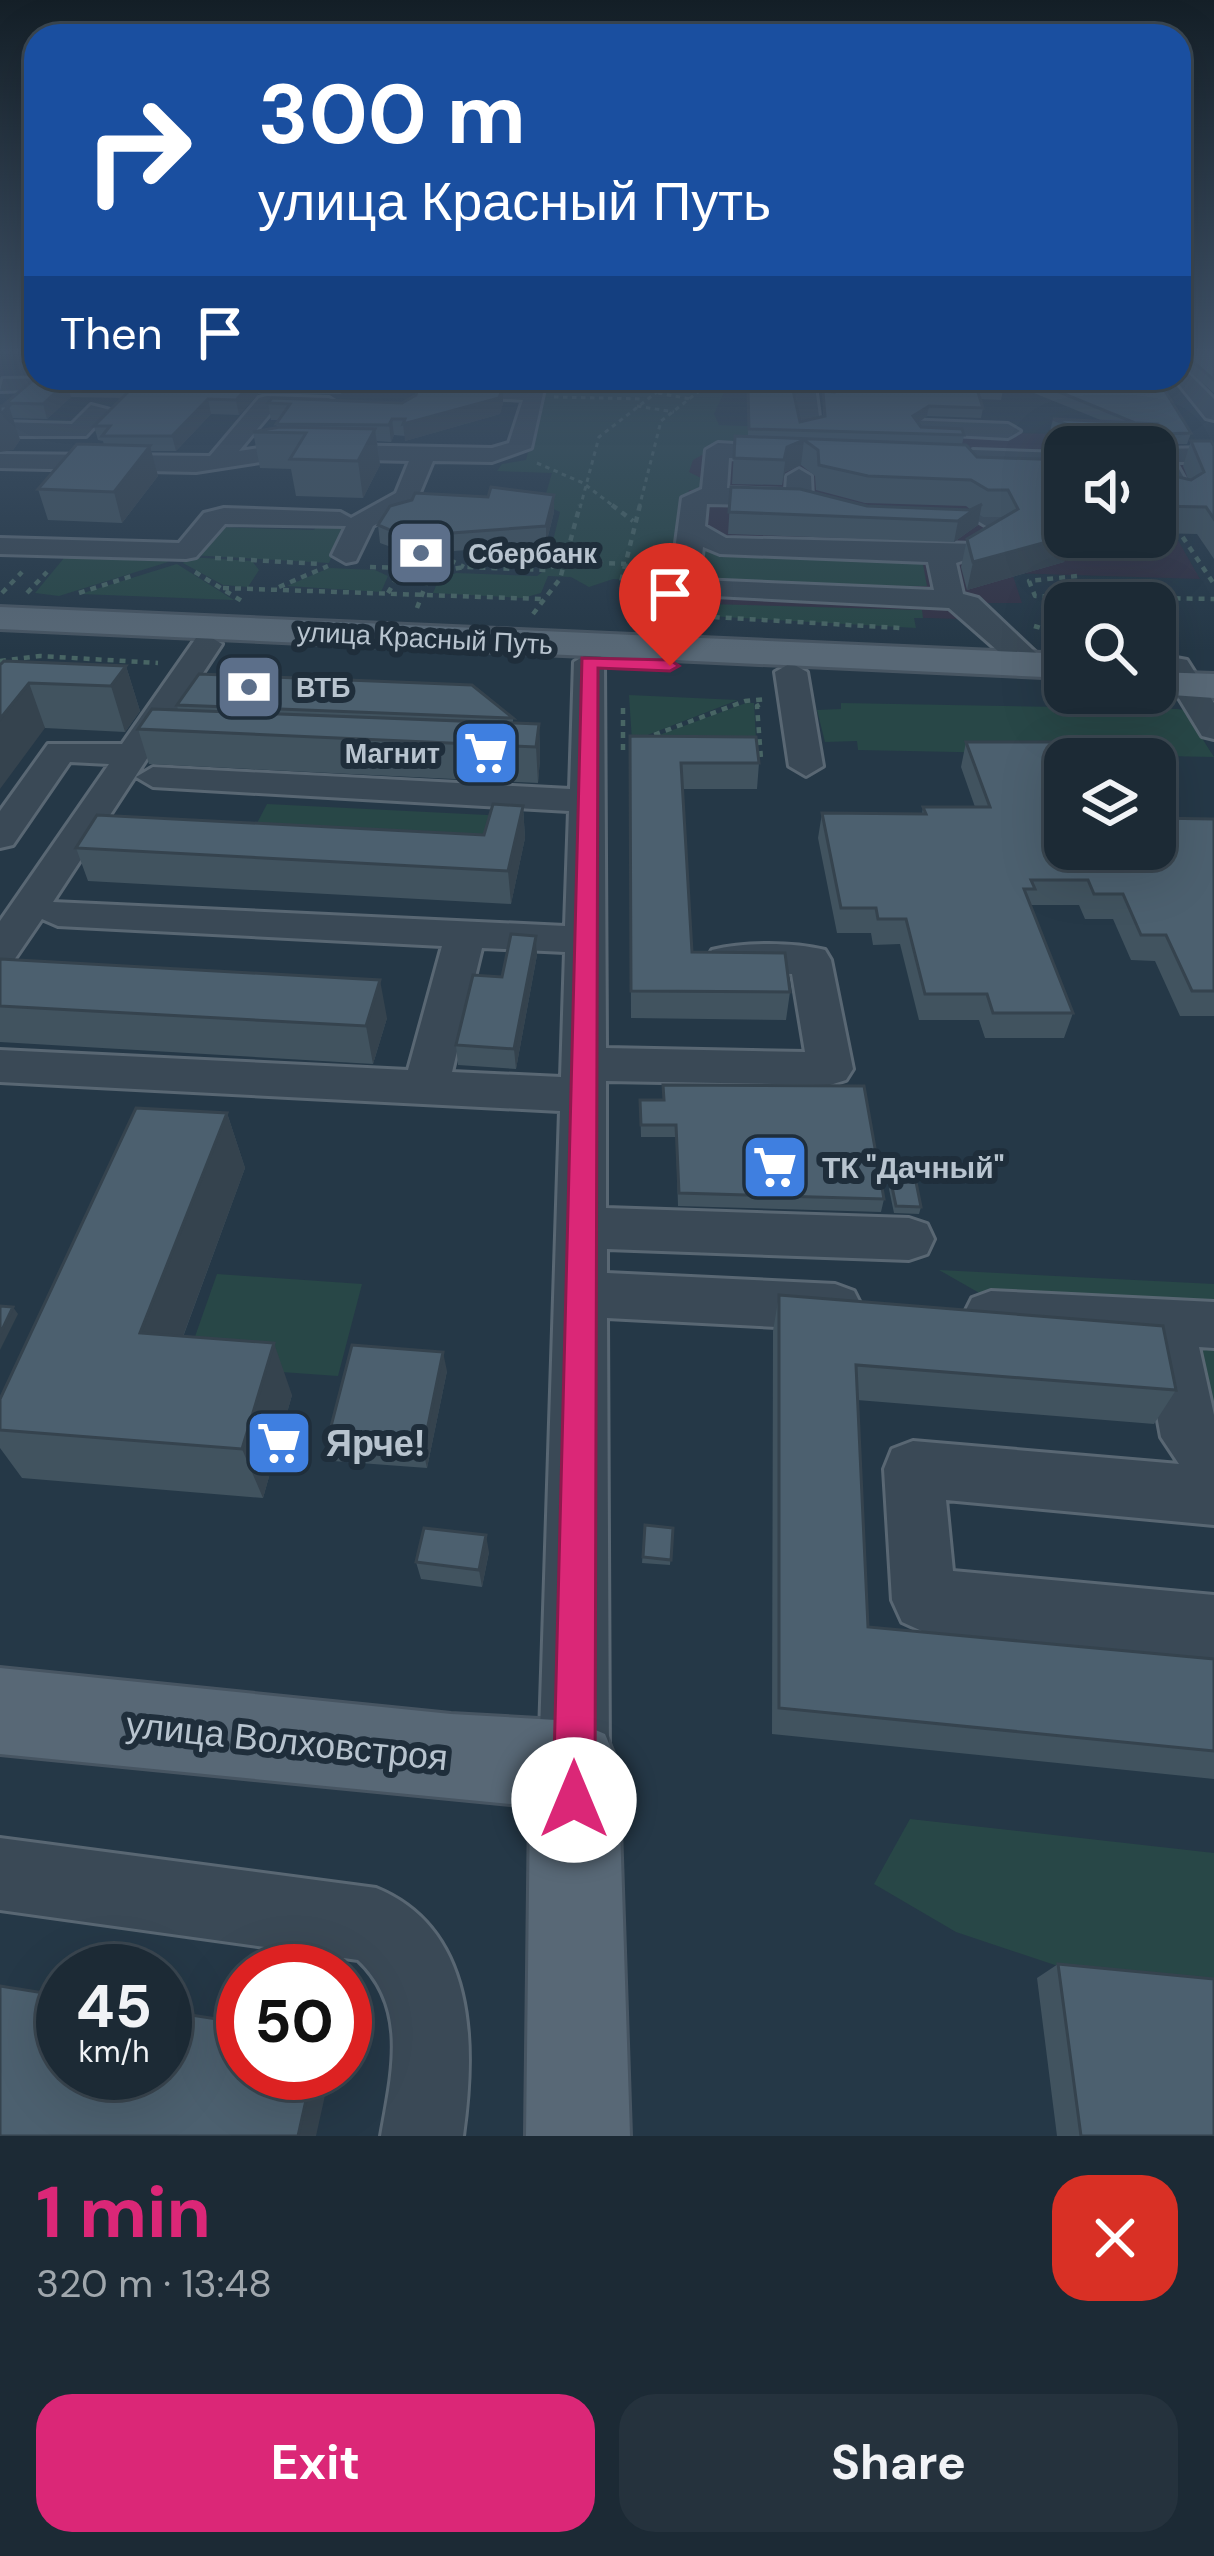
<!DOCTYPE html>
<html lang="en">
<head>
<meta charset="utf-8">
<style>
	body { margin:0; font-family:"DM Sans",sans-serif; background:#25323d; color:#f1f3f6; height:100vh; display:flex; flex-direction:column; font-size:45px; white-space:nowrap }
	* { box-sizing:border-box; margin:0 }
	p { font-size:39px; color:#a0a7ad }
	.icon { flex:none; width:66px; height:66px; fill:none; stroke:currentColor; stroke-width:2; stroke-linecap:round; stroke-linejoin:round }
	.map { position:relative; height:2136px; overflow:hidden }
	.side { display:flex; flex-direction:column; background:#1c2a35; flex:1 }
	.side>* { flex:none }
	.hud { position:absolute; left:24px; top:24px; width:1167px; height:366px; border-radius:36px; box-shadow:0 12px 48px #0002,0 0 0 3px #3a4650; background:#1a4fa0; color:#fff; overflow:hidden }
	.buttons { position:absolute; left:1044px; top:426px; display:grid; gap:24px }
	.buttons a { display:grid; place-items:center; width:132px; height:132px; border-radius:24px; background:#1c2a35; box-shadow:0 12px 48px #0002,0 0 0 3px #3a4650; font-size:60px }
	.speed { position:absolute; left:36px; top:1944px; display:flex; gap:24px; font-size:60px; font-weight:700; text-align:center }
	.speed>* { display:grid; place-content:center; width:156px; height:156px; border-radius:50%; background:#1c2a35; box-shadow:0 12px 48px #0002,0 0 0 3px #3a4650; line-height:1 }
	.speed small { font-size:30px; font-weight:400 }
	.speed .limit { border:18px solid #d22; background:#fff; color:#111 }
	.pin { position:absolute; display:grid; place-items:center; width:102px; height:102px; color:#fff; margin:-123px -51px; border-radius:50% 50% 50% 0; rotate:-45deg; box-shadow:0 0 12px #0007 }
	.pin .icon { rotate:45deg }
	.me { position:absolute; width:132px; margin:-66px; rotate:0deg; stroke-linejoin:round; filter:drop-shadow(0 0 9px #0008) }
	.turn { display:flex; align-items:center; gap:42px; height:252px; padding:0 36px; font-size:54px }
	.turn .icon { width:156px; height:156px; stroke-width:2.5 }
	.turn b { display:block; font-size:84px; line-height:102px }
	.then { display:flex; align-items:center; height:114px; padding:0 36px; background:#0003; gap:24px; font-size:45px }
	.round { display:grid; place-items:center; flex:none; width:126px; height:126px; border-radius:36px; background:#25323d }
	.summary { display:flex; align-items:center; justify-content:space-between; height:204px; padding:0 36px }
	h1 { font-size:72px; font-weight:700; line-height:90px; color:#db2777 }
	.cta { display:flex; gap:24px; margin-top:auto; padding:24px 36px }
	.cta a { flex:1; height:138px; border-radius:36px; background:#db2777; color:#fff; font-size:48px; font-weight:700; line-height:138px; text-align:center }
	.cta a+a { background:#25323d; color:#f1f3f6 }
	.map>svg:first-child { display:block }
	.medical { fill:#333346; fill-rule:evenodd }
	.green { fill:#284747 }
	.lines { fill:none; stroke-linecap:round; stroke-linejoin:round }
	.minor-casing { stroke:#596773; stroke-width:6 }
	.major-casing { stroke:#475562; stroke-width:6 }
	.path-far1 { stroke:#486564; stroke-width:3; stroke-dasharray:4.5 4.5; stroke-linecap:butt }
	.path { stroke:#486564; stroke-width:4.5; stroke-dasharray:6 6; stroke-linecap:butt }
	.minor { fill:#3a4956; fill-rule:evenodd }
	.major { fill:#586876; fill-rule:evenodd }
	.wall { fill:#41535f; fill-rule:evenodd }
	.shaded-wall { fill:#35434e }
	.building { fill:#4c606f; stroke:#35434e; stroke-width:3 }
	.route { fill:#db2777; stroke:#8e194d; stroke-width:3 }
	.labels { text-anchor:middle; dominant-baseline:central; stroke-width:12; stroke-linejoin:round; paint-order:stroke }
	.far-poi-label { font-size:27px; font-weight:bold; fill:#b8c4cf; stroke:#1f2e3b; text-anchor:start }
	.far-street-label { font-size:27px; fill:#b8c4cf; stroke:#1f2e3b }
	.poi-label { font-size:30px; font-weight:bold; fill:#b8c4cf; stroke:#1f2e3b; text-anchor:start }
	.near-poi-label { font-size:36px; font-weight:bold; fill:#b8c4cf; stroke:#1f2e3b; text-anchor:start }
	.near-street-label { font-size:36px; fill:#b8c4cf; stroke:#1f2e3b }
</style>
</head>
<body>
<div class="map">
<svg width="1214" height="2136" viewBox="0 0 1214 2136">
	<rect width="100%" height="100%" fill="#253847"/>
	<path class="medical" d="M718 425 1055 434 1058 442 1189 447 1214 484 1166 519 1200 579 1012 573 1022 603H987L990 620 703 611 659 581 689 490H677L689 445ZM1065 447H1155V537H1065Z"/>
	<path class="green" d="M592 378H741L725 390 714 414 719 425 950 433 713 449 693 460 689 472 701 478 702 490H689L676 588 708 604 922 610 923 618H914L916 628 689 615 633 586V580L613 579 589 587 571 577 548 576 541 593 523 598 433 593 438 581 456 573 537 576 546 569 560 512 543 504 552 473 497 471 502 464 526 460 544 392 591 389Z
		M318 523 345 524 329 563 191 555 214 527 314 530Z
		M698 538 922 559 927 586 692 585Z
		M188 557 252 561 259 570 248 587 223 585 183 563Z
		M64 558 167 561 168 562 59 596 35 593Z
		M177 564 234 600 80 594Z
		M329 568 375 570 388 576 381 592 287 586Z
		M629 695 738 700 632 741Z
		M746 703H754L757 756 643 741Z
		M841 703 1177 709 1184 710 1214 757 858 750 857 741 825 742 817 710 841 709Z
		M267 804 507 816 502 837 255 827Z
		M939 1270 1214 1284V1519L1201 1515 1171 1461 1200 1419Z
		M217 1274 362 1284 338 1376 185 1365Z
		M910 1819 1214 1853V1996L1121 1987 956 1932 874 1884Z"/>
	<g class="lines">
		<g class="minor-casing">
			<path id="minor" d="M1179 364 1214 399V420L1206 418 1174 378H1179Z
				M76 378 81 383 70 389 0 391 3 379Z
				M454 378H476L475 385 544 389 531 448 492 462 433 461 416 502 373 526 356 561 346 563 332 555 346 526 225 524 196 557 186 559 0 554V538L179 543 204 513 224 508 340 512 351 518 396 493 409 461 286 458 196 472 0 468V454L210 456 259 398 267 396 329 398 340 405 329 412 273 410 239 451 286 444 492 448 509 443 523 400 455 396Z
				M734 378 815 386 820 424 801 429 796 396 733 388Z
				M91 405 110 410 86 436H0V422L72 424Z
				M903 420 1008 424 1020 431 1008 438 895 432V422Z
				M718 443 805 448 809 453 797 460 729 458 727 488 786 490 787 476 799 469 811 476 812 498 799 506 707 504 705 526 726 538 977 544V556L956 563 963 594 978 598 1050 666 1045 673H1023L949 608 674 594 670 588 682 498 702 489 706 450ZM703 547 720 554 928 562 934 590 699 580Z
				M1214 448V462H1175L1193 494 1180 502 1171 499 1155 470V449Z
				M973 450 1065 453V467L987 465 1004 521 991 529 978 521 961 457Z
				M207 635 222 644 53 902 565 926 569 811 153 787 136 777 153 767 570 789 574 662 589 653 600 655 604 662 606 1048 805 1052 792 974 712 970 706 960 712 950C744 942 793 942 825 950L831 960 853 1069 846 1080 830 1085 606 1081V1208L909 1218 927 1224 934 1239 927 1254 909 1260 607 1249V1273L835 1284 854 1291 862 1307 854 1323 835 1330 607 1318 609 1765 598 1789 574 1800 550 1789 539 1765 560 1111 0 1082V1050L408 1070 442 946 58 926 42 919 14 960 0 964V921L109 764 70 762 13 845 0 848V811L48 744H122L196 638ZM482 948 565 952 561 1077 452 1072Z
				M1176 658 1187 660 1214 703V739L1202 736 1160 667Z
				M791 663 807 672 823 766 806 776 789 766 775 672Z
				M991 1291 1214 1302V1348L1199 1347 1214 1415V1525L946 1500 953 1571 1214 1595V1659L924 1632 902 1622 892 1600 884 1469 892 1449 913 1441 1179 1464 1161 1437 1144 1345 991 1337 972 1330 964 1314 972 1298Z
				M0 1838 376 1888C476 1929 476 2044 463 2136H381C392 2073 409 2008 358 1960L0 1910Z"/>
		</g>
		<g class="major-casing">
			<path id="major" d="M0 607 1065 654V678L0 629Z
				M1155 672 1214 674V698L1143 693H1155Z
				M0 1668 451 1714 574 1721 605 1734 618 1765 630 2136H526L530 1806 0 1754Z"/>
		</g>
		<path class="path-far1" d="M658 393 690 399
			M554 397 643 399
			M637 406 674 412
			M537 463 583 483 616 508
			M580 508 599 437 675 378
			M639 508 661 421 716 378"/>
		<path class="path" d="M612 505 633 521
			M640 505 621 582 623 593 651 619
			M1176 527 1214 584
			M215 558 321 564
			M450 560 464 567
			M370 567 403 568
			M195 572 245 603
			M432 573 464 567 546 570 563 561 626 564
			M1077 576 1029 581 1035 596 1214 599
			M279 587 328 566
			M223 588 542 599
			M624 588 679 615 900 628
			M2 593 22 572
			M27 593 47 572
			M79 593 135 575
			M388 593 402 569
			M417 608 432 568
			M533 614 560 579 580 505
			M1034 626 1065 635
			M0 661 40 656 158 663
			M623 708V755
			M643 739 745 701 767 699
			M751 759H761L757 706 764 702"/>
		<use href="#minor" class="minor"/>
		<use href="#major" class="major"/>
	</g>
	<path class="wall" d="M1179 352H1214V393L1179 362Z
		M342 378 344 389 341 394H258L239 415 211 414 176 451H151L158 476 122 523 48 520 38 489 104 445 103 441 98 440 94 426 122 398 71 397 47 419 13 418 20 440 13 450 6 403 66 379Z
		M499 378H597L594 384Z
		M832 378H1157L1191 433 1187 444H1159L1178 477 1188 479 1183 466 1191 441 1214 446V559L1197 534 1155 533V447H1065V537H1071L1064 562 967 590 961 567 967 539 1003 518 1002 517H983L980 515 978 525 954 542 728 534 731 487 867 506 971 510 966 506 865 503 816 490 815 476 801 465 785 472 782 485 732 484 735 436 748 437V389L800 422 823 416V391L832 392ZM999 379 1103 421 1053 419 1047 444 1061 450 1059 460 977 457 962 445 964 435 921 427 918 423 927 416 981 418 983 408 980 399 1001 400 1003 390Z
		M451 383 503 387V403L500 414 405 441V436L394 435 391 442 377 441 380 465 363 498 296 496 291 469 260 468 253 432 277 427 276 424 279 420H271L268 403H402Z
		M554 512 546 544 454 551 447 565 393 567 391 547 380 543 378 525Z
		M0 665 126 666 140 711 125 732 45 728Z
		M177 705 513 718V723L539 724 540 759 538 783 149 764 138 729 178 710Z
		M630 736 759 763 757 789H683L692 952 790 992 786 1020 631 1018Z
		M966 742H1152L1166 769 1157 793H1155V759H1065V849H1155V818L1214 819V1016H1180L1155 961 1131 960 1113 919H1085L1079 905H1030L1073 1013 1064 1038H985L979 1020H919L900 944 873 945 871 933H837L818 838 822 813 922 814 923 807H975L961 767Z
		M523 806 525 838 511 904 88 881 76 848 484 835Z
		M536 936 537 955 516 1069 458 1065 456 1045 502 977Z
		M0 959 387 1018 373 1064 0 1042Z
		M663 1085 884 1199 881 1212 678 1206 676 1137H641L640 1100H663Z
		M227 1113 245 1168 183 1337 292 1395 263 1498 22 1478 0 1448V1430Z
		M891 1182 921 1207 919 1214 894 1213 889 1189Z
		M779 1295 1176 1390 1154 1424 857 1400 868 1627 1214 1659V1779L772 1734 773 1331Z
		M447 1371 427 1468 333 1461 327 1442Z
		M645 1525 673 1528 670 1565 642 1563Z
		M489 1552 482 1587 421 1579 416 1562Z
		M1058 1964 1214 2136H1057L1037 1978Z"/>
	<path class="shaded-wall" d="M255 380 258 394 239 415 236 400Z
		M67 382 71 397 47 419 43 404Z
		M503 387V403L500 414 405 441 403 424Z
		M208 399 211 414 176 451 172 436Z
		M9 406 20 440 13 450 0 452V415Z
		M929 406 927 416 912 427 913 416Z
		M392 419 394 435 391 442 389 425Z
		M375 429 380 465 363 498 358 461Z
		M804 440 801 465 785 472 782 485 787 447Z
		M150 446 158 476 122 523 114 492Z
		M554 495V512L546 544V526Z
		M982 504 978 525 954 542 958 521Z
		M452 533 454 551 447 565 446 547Z
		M1065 537H1071L1064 562 967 590 973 562Z
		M126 666 140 711 125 732 111 686Z
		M29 683 45 728 0 789V719Z
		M539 724 540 759 538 783 536 747Z
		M523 806 525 838 511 904 508 871Z
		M536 936 537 955 516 1069 514 1049Z
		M380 980 387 1018 373 1064 366 1026Z
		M227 1113 245 1168 165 1385 140 1333Z
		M13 1307 18 1314 0 1350V1334Z
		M274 1343 292 1395 263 1498 242 1449Z
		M443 1352 447 1371 427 1468 423 1450Z
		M486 1535 489 1552 482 1587 479 1570Z
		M312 2073H330L316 2136H298Z"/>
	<path class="building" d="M1182 352H1214V380Z
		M69 378H340L339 380H255L236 400 208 399 172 436H102L110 426H94L136 384 67 382 43 404 6 403 33 380Z
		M420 378H450V383L503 387 499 398 403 424 405 419H392L389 425 276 424 290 404 268 403 272 398 402 403 416 395Z
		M833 378H999L1003 390 977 389 983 408 929 406 913 416 921 427 962 429 964 435 749 429 748 389 793 390 800 422 825 416 823 391 834 392Z
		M1025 378H1157L1191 433 1161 434 1158 432V424L1135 423Z
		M0 406H9L0 415Z
		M1053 419 1158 424 1159 447 1178 477 1191 480 1204 472 1191 441H1211L1214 446V519L1206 507 1155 506V447H1065V454L1062 446 1075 445 1076 428Z
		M280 427 375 429 358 461 290 459 306 433 253 432Z
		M735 436 966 445 977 457 1065 460V503L1059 502 1065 518V537L973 562 967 539 1018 509 1008 490H988L971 480 868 476 819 465 818 450 804 440 787 447 784 460 734 458Z
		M77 444 150 446 114 492 38 489Z
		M491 487 554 495 546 526 452 533 446 547 390 549 395 532 378 525 390 506 412 500 415 493 488 497Z
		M731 487 800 489 867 506 970 510 982 504 958 521 729 512Z
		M4 661 126 666 111 686 29 683 0 719V665Z
		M199 674 472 685 513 718 177 705Z
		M152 709 539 724 536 747 138 729Z
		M630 736 756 737 759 763H681L692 952 785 953 790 992 631 991Z
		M966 742H1152L1166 769H1155V759H1065V849H1155V818L1214 819V991H1192L1166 935H1141L1123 894H1094L1088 880H1031L1035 889H1024L1073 1013H993L987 994H925L906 919H878L876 908H841L822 813 926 814 923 807H990Z
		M493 804 523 806 508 871 76 848 97 815 484 835Z
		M511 934 536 936 514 1049 456 1045 473 975 502 977Z
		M0 959 380 980 366 1026 0 1006Z
		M663 1085 864 1086 884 1199 679 1193 676 1125H641L640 1100H664Z
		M136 1108 227 1113 140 1333 274 1343 242 1449 0 1430V1399Z
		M891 1182H916L921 1207 896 1206Z
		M779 1295 1163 1326 1176 1390 856 1365 868 1627 1214 1659V1751L779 1708Z
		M0 1306 13 1307 0 1334Z
		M352 1345 443 1352 423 1450 327 1442Z
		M645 1525 673 1528 671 1560 643 1557Z
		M424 1528 486 1535 479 1570 416 1562Z
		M1058 1964 1214 1979V2136H1081Z
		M0 1986 63 1996V2073H165V2011L243 2023V2073H312L298 2136H0Z"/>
	<linearGradient id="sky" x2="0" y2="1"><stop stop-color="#141f27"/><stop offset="0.54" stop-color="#405369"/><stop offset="1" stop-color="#405369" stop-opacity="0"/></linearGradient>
	<rect width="1214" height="651" fill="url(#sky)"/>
	<path class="route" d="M582 658 670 660 679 666 670 671 598 668 595 1800 589 1815 574 1821 559 1815 553 1800Z"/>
	<defs>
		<g id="bank-square" transform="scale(3.45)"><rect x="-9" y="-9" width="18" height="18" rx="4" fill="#5c6f8a" stroke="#1f2e3b"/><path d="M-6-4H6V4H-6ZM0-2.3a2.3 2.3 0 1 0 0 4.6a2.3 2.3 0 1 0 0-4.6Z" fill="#fff"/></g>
		<g id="supermarket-square" transform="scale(3.45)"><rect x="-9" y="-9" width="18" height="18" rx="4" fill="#3f7fe0" stroke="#1f2e3b"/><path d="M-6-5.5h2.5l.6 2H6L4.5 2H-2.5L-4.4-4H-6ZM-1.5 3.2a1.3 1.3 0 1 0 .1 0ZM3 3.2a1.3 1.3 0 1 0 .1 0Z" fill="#fff"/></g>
	</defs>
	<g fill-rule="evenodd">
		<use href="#bank-square" x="421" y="553"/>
		<use href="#bank-square" x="249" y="687"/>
		<use href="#supermarket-square" x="486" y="753"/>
		<use href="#supermarket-square" x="775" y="1167"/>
		<use href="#supermarket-square" x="279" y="1443"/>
	</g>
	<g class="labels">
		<g class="far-poi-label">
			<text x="468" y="553">Сбербанк</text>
			<text x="296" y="687">ВТБ</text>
			<text x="440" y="753" text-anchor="end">Магнит</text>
		</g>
		<g class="far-street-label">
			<text transform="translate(425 638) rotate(3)">улица Красный Путь</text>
		</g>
		<g class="poi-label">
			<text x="822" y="1167">ТК "Дачный"</text>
		</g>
		<g class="near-poi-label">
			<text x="326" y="1443">Ярче!</text>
		</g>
		<g class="near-street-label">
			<text transform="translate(287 1741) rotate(6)">улица Волховстроя</text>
		</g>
	</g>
</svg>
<div class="buttons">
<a><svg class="icon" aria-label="sound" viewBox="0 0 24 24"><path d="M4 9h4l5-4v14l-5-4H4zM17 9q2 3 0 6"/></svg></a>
<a><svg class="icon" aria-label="search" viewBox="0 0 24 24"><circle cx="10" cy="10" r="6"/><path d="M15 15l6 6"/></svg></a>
<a><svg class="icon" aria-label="layers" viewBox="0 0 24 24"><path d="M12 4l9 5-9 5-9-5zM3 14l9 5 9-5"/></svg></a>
</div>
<div class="speed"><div>45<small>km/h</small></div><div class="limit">50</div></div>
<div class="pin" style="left:670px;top:666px;background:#d93025"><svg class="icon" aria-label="arrive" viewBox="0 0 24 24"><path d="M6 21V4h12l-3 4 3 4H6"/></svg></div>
<svg class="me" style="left:574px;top:1800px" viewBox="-20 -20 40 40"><circle r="19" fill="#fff"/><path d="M0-13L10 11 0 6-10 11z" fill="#db2777"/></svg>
<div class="hud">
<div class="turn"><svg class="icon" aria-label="right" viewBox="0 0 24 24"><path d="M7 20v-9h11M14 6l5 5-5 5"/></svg><div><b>300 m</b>улица Красный Путь</div></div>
<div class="then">Then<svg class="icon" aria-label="arrive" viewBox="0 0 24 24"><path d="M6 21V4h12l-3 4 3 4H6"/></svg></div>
</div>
</div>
<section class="side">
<div class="summary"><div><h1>1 min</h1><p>320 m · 13:48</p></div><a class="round" style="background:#d93025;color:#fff"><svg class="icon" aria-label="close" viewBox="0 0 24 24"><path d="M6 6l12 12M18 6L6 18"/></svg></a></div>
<div class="cta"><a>Exit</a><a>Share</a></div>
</section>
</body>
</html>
